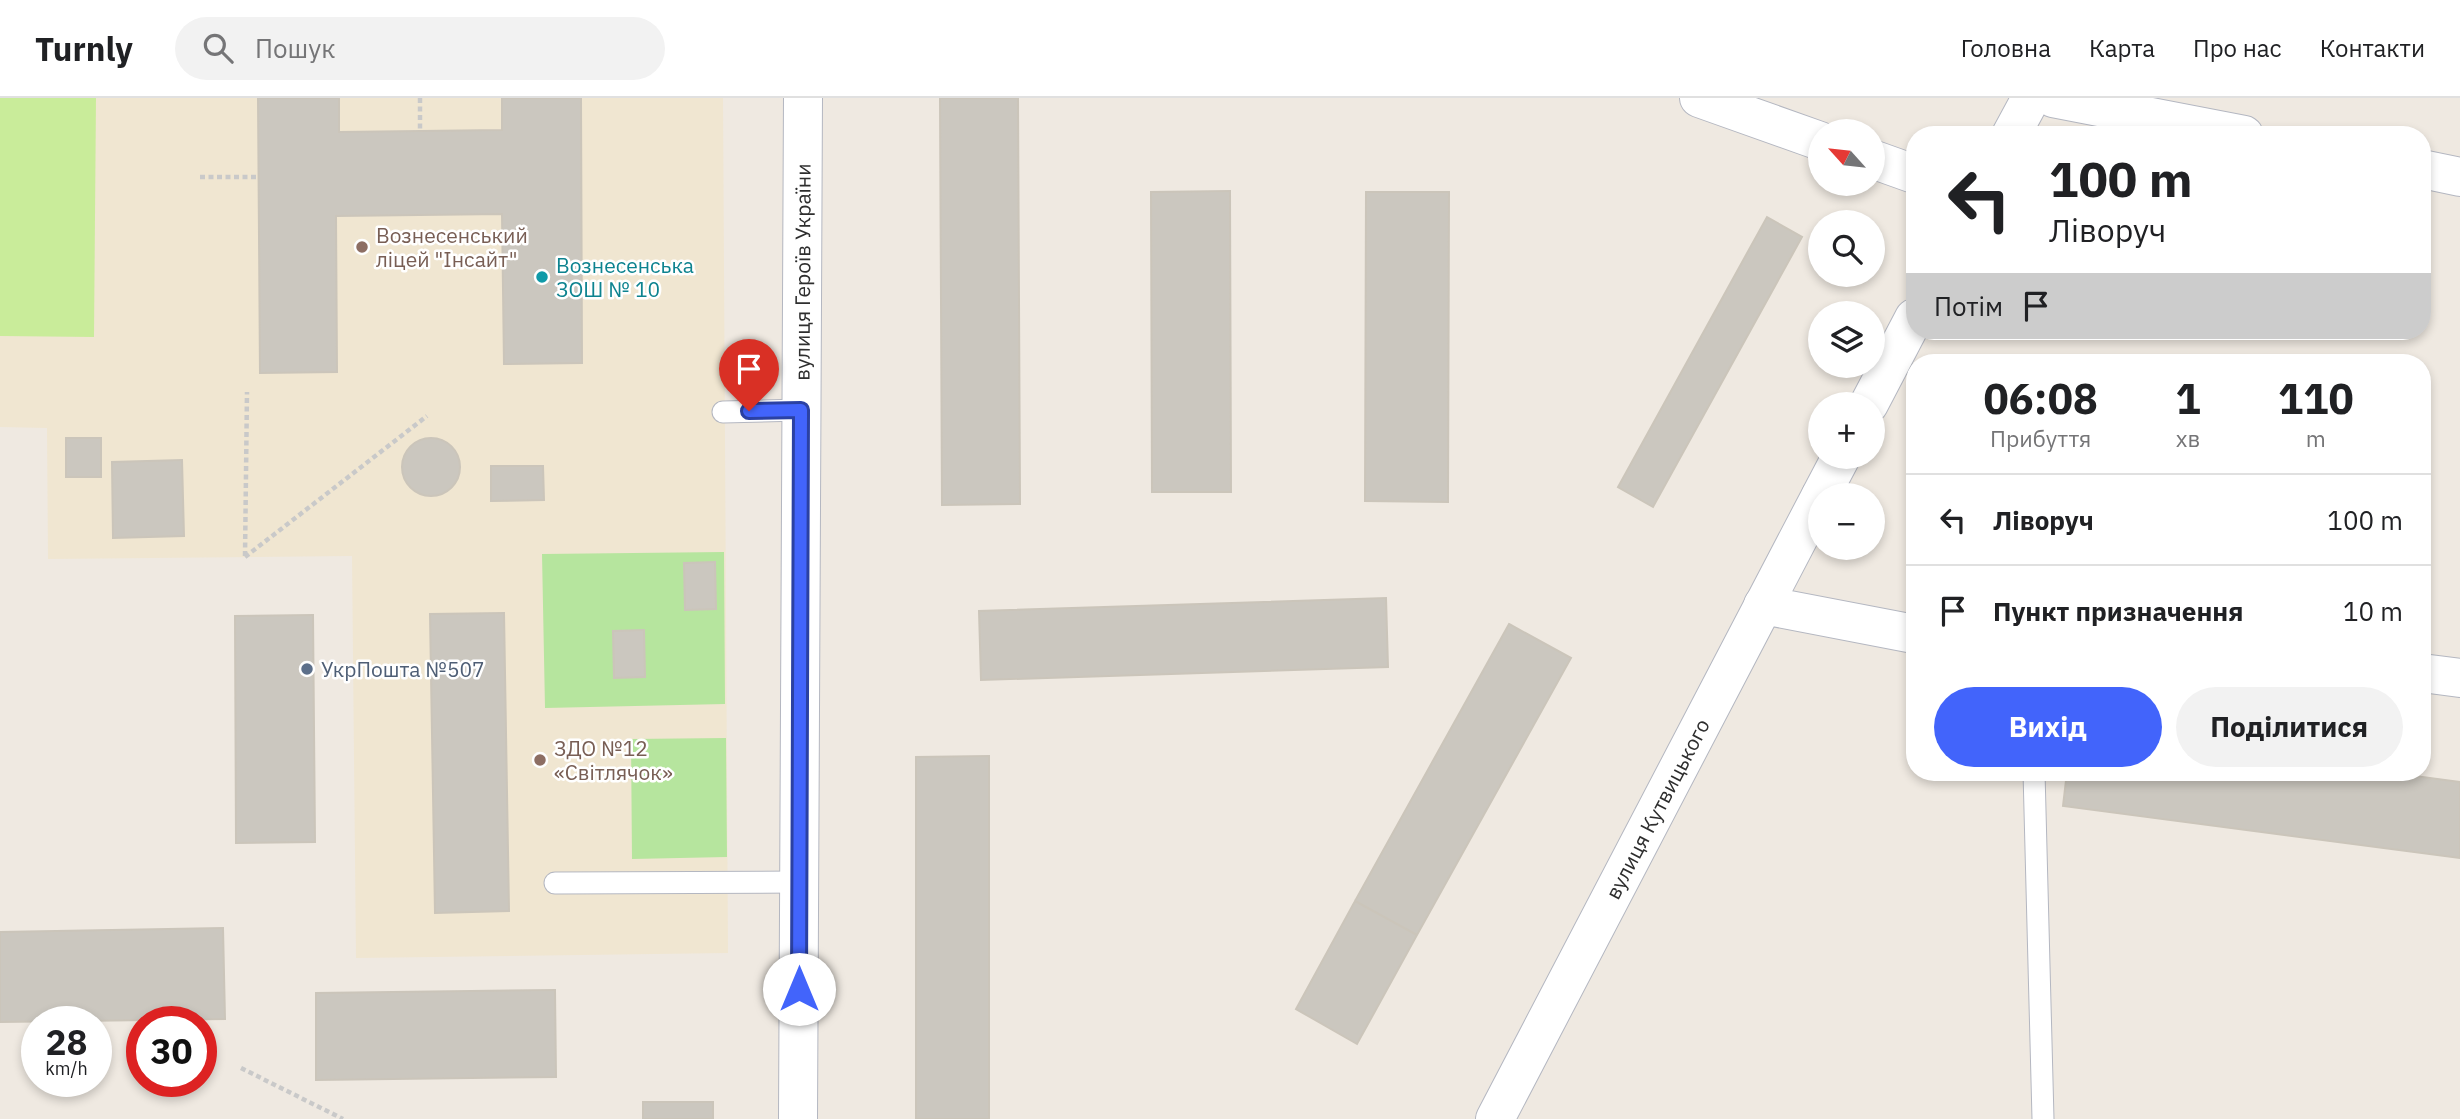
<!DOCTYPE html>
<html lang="uk">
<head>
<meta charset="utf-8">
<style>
	body { margin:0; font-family:"IBM Plex Sans",sans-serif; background:#f2f2f2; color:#202124; height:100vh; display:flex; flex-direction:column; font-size:26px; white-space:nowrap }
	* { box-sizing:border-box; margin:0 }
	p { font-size:23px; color:#757577 }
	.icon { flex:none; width:38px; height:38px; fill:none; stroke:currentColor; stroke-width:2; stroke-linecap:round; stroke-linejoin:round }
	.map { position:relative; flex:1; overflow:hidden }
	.side { position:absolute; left:1906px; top:256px; width:525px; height:427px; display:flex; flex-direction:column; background:#fff; border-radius:28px; box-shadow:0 4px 10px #0003 }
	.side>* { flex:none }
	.banner { position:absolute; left:1906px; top:28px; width:525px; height:214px; border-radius:28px; box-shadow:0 4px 10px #0003; background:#fff; color:#202124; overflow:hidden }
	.needle { width:46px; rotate:297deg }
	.buttons { position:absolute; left:1808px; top:21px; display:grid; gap:14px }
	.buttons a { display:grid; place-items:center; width:77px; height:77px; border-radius:50%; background:#fff; box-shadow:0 4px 10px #0003; font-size:35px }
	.speed { position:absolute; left:21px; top:908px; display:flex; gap:14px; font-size:35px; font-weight:700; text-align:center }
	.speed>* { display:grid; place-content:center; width:91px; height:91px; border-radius:50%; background:#fff; box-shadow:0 4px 10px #0003; line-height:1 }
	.speed small { font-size:18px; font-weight:400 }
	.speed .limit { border:10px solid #d22; background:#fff; color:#111 }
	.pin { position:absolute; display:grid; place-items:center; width:60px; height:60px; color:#fff; margin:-72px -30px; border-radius:50% 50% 50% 0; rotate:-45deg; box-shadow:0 0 7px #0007 }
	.pin .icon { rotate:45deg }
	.me { position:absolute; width:77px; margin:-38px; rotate:0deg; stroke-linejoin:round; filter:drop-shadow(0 0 5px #0008) }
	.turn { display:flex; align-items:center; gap:24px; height:147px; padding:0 28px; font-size:32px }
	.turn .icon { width:91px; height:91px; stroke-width:2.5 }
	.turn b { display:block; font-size:49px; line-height:60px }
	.then { display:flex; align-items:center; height:66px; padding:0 28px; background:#0003; gap:14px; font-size:26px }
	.eta { display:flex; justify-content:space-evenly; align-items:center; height:119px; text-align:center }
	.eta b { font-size:42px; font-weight:700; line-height:49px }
	.action { display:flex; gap:14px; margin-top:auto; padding:14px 28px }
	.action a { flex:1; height:80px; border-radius:42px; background:#4264fb; color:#fff; font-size:28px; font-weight:700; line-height:80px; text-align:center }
	.action a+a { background:#f2f2f2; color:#202124 }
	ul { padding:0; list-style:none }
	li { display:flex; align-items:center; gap:21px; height:91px; padding:0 28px; border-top:2px solid #e0e0e0 }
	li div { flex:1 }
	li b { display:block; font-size:26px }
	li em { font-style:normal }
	header { display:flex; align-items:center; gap:42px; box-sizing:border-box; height:98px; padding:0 35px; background:#fff; border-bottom:2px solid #e0e0e0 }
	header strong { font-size:33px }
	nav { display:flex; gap:38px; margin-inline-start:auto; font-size:24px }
	.search { width:490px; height:63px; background:#f2f2f2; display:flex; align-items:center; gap:18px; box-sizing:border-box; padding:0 24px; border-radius:38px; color:#757577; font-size:26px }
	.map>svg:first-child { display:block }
	.education { fill:#f0e6d1 }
	.green { fill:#b6e59e }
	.pitch { fill:#c9ec9a }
	.building { fill:#cbc7bf; stroke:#cbc5ba; stroke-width:2 }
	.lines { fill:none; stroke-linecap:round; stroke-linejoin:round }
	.lane-casing { stroke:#b4b7c1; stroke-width:23 }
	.street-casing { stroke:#b4b7c1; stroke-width:40 }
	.secondary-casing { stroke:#b4b7c1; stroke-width:40 }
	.path { stroke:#c9c9c9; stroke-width:4.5; stroke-dasharray:5 3.5; stroke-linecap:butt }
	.lane { stroke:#fff; stroke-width:21 }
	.street { stroke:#fff; stroke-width:38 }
	.secondary { stroke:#fff; stroke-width:38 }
	.route-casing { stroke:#2b41a3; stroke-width:18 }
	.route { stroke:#4264fb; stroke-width:12 }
	.education-dot { fill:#8d6e63; stroke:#fff; stroke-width:2.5 }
	.culture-dot { fill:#0f9aa8; stroke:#fff; stroke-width:2.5 }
	.service-dot { fill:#5c6f8a; stroke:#fff; stroke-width:2.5 }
	.labels { text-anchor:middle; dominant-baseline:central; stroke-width:5; stroke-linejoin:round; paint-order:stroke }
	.education-label { font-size:21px; fill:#785e54; stroke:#fff; text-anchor:start }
	.culture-label { font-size:21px; fill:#0d838f; stroke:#fff; text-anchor:start }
	.street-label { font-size:21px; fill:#2e2e2e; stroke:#fff }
	.service-label { font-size:21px; fill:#4e5e75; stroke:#fff; text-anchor:start }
</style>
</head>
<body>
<header>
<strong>Turnly</strong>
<div class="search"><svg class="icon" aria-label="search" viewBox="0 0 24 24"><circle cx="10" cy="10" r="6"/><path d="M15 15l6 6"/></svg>Пошук</div>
<nav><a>Головна</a><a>Карта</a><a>Про нас</a><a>Контакти</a></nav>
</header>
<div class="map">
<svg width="2460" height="1021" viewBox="0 0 2460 1021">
	<rect width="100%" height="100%" fill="#efe9e1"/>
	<path class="education" d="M0 0H723L728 855 356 860 352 458 48 461 47 330 0 329Z"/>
	<path class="green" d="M724 454 725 606 545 610 542 456Z
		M726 640 727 759 632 761 631 641Z"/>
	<path class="pitch" d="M0 0H96L94 239 0 238Z"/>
	<path class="building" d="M258 0H339V34L502 32V0H581L582 265 504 266 502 116 336 118 337 274 260 275Z
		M940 0H1018L1020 406 942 407Z
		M1230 93 1231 394H1152L1151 94Z
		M1366 94H1449L1448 404 1365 403Z
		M1767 119 1802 139 1653 409 1618 389Z
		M66 340H101V379H66Z
		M402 369a29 29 0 1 1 58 0a29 29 0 1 1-58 0Z
		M182 362 184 438 113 440 112 364Z
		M491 368H543L544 402 491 403Z
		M715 464 716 511 685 512 684 465Z
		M1386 500 1388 569 981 582 979 513Z
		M504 515 509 813 435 815 430 516Z
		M313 517 315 744 236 745 235 518Z
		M1509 526 1571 560 1417 837 1355 803Z
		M644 532 645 579 614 580 613 533Z
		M989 658V1021H916V659Z
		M2067 674H2385L2460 684V760L2063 708Z
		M1355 803 1417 837 1357 946 1296 911Z
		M223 830 225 921 0 924V834Z
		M555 892 556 979 316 982V895Z
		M643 1004H713V1021H643Z"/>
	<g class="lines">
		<g class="lane-casing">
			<path id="lane" d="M723 314 801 312
				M2034 674 2043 1021
				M555 785 799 784"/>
		</g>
		<g class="street-casing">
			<g id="street">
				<path d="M1699 0 1820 43"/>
				<path d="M2053 0 2244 37"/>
				<path d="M1872 61 1914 76"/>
				<path d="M2422 71 2460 79"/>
				<path d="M1763 507 1914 536"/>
				<path d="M2422 575 2460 580"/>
				<path id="s1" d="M798 1021 803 0"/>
			</g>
		</g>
		<g class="secondary-casing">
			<g id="secondary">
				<path d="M2011 37 2031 0"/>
				<path d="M1869 306 1914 220"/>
				<path d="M1821 397 1841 359"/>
				<path id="s2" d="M1495 1021 1820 399"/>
			</g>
		</g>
		<path class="path" d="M420 0V33
			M200 79H258
			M245 458 247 294
			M245 459 427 318
			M241 970 343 1021"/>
		<use href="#lane" class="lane"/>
		<use href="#street" class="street"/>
		<use href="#secondary" class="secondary"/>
	</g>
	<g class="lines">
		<g class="route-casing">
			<path id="route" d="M749 313 801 312 799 891"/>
		</g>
		<use href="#route" class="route"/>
	</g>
	<g class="education-dot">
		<circle cx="362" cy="149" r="7"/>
		<circle cx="540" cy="662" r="7"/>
	</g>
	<circle class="culture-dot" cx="542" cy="179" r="7"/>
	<circle class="service-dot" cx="307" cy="571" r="7"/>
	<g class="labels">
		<g class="education-label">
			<text x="376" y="137">Вознесенський<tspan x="376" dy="24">ліцей "Інсайт"</tspan></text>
			<text x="554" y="650">ЗДО №12<tspan x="554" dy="24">«Світлячок»</tspan></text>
		</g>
		<g class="culture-label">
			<text x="556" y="167">Вознесенська<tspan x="556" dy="24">ЗОШ № 10</tspan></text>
		</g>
		<g class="street-label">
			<text stroke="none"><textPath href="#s1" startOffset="847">вулиця Героїв України</textPath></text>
			<text stroke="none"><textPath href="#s2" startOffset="350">вулиця Кутвицького</textPath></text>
		</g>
		<g class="service-label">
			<text x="321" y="571">УкрПошта №507</text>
		</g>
	</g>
</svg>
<div class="buttons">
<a><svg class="needle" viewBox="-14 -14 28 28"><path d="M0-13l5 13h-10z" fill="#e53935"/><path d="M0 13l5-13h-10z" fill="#757577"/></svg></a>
<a><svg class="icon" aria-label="search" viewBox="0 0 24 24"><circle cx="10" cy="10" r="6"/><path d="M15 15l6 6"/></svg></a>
<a><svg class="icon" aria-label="layers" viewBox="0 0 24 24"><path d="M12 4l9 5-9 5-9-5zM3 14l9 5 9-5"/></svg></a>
<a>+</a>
<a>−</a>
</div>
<div class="speed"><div>28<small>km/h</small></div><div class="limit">30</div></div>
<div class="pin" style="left:749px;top:313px;background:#d93025"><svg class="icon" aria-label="arrive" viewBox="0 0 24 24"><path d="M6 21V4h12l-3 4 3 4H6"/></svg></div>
<svg class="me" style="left:799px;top:891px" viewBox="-20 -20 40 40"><circle r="19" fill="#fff"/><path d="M0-13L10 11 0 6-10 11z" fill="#4264fb"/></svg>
<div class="banner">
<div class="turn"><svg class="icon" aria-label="left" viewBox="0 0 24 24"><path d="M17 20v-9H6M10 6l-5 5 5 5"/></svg><div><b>100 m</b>Ліворуч</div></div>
<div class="then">Потім<svg class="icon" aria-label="arrive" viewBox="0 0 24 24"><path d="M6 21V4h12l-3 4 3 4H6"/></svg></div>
</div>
<section class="side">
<div class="eta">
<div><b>06:08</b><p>Прибуття</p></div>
<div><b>1</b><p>хв</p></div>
<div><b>110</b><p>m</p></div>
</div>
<ul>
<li><svg class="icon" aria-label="left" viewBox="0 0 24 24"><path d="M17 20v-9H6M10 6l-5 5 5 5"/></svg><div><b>Ліворуч</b></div><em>100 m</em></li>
<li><svg class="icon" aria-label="arrive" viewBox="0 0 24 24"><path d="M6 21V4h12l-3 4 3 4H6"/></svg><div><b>Пункт призначення</b></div><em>10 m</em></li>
</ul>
<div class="action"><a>Вихід</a><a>Поділитися</a></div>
</section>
</div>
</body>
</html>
